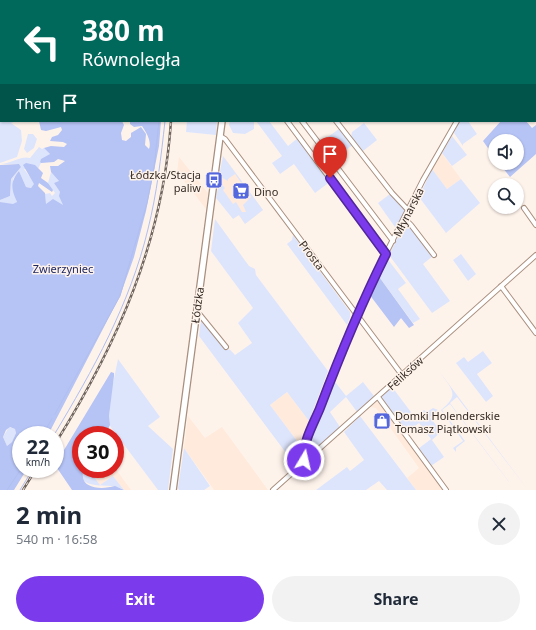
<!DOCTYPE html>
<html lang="en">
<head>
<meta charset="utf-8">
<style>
	body { margin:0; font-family:"Noto Sans",sans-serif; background:#f2f2f3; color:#1f2937; height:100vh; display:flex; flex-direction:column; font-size:15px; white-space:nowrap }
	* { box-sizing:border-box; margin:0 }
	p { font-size:13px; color:#747a83 }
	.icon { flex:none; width:22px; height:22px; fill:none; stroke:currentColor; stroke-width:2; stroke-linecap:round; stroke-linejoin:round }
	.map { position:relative; height:490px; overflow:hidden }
	.panel { display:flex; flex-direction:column; background:#fff; flex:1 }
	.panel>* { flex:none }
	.top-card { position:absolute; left:0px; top:0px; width:536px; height:122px; box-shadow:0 1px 3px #0004; background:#00695c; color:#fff; overflow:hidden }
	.tools { position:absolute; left:488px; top:134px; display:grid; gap:8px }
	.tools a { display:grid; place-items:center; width:36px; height:36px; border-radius:50%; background:#fff; box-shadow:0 1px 3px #0004; font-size:20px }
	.speed { position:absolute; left:12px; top:426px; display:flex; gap:8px; font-size:20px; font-weight:700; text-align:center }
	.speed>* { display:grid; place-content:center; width:52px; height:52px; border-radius:50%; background:#fff; box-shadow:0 1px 3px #0004; line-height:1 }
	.speed small { font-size:10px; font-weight:400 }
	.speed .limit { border:6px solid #d22; background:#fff; color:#111 }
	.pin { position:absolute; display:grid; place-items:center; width:34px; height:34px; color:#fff; margin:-41px -17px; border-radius:50% 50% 50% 0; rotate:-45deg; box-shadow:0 0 4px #0007 }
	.pin .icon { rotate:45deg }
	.me { position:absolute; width:44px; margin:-22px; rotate:9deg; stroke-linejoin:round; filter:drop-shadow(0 0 3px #0008) }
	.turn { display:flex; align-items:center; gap:14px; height:84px; padding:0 16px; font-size:18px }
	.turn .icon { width:52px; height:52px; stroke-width:2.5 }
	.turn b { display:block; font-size:28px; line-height:34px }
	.then { display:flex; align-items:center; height:38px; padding:0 16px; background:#0003; gap:8px; font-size:15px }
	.round { display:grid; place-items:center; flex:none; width:42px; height:42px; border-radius:21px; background:#f2f2f3 }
	.head { display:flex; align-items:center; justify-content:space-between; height:68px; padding:0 16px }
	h1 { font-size:24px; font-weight:700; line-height:30px }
	.cta { display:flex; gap:8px; margin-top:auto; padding:8px 16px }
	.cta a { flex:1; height:46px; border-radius:24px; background:#7c3aed; color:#fff; font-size:16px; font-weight:700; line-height:46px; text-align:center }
	.cta a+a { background:#f2f2f3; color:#1f2937 }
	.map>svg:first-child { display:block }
	.built { fill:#ffeadc }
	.green { fill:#dde5fd }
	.forest { fill:#b5c3f5; fill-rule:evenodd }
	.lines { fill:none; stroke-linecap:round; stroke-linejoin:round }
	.stream { stroke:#b0bef0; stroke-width:1 }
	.minor-casing { stroke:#a88f7e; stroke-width:6 }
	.secondary-casing { stroke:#a88f7e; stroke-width:8 }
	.minor { stroke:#fff; stroke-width:4 }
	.secondary { stroke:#fff; stroke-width:5.5 }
	.rail-casing { stroke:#70655e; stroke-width:2.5 }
	.rail { stroke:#fef3eb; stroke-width:1; stroke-dasharray:3; stroke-linecap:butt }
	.route-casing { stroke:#51269a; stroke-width:10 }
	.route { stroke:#7c3aed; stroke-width:7 }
	.labels { text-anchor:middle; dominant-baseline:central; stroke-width:3; stroke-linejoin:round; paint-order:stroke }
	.poi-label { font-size:11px; fill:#362c25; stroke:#fef3eb; text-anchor:start }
	.street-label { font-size:11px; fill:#362c25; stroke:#fef3eb }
	.park-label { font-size:11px; fill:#1e2761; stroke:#fef3eb }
</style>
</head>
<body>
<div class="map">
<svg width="536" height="490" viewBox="0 0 536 490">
	<rect width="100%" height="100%" fill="#fef3eb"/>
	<path class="built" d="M441 152 461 179 447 189 431 168Z
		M179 157 208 193 206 209 177 172Z
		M225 158 263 210 245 224 219 188Z
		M287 392 312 425 303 449 270 405Z
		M377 401 444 490H416L407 478 419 468 376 408 370 407Z
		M188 416 205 438 222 427 268 490H214L184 448Z
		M115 468 131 490H124L113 476 100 485 89 470Z"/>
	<path class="green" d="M0 117 1 121H17L11 123 21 130 22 141 17 157 0 163Z
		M187 121H217L216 135 186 132Z
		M230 121H254V129L245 134 233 133 229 125Z
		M256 121H269L288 146 298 138 331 181 315 193 294 164 280 174 272 163 282 156Z
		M334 121 353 145 332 159 319 143 339 129Z
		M459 121H468L477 134 463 144V146L454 133Z
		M364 123 377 140 363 151 351 137 352 132Z
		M28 134H33L37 139 34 148 27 153 24 149Z
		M452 136 467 155 452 166 442 153Z
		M39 147 42 149 44 148 50 154 40 161 41 163 38 169H24L35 184 31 188 26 187 19 171 13 179 15 197 17 202 13 205 0 202V200L10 196 11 179 21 167 19 164H0C10 164 22 155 30 158Z
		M223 156 263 210 245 224 239 215 233 219 216 198 219 181 225 188 223 190 233 204 236 202 242 212H246L243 205 251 197 235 174 228 179V181L219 176Z
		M432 169 447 189 461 179 480 203 446 233 419 197Z
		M51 172 60 182 54 183 60 192 63 205 46 204 45 194 50 193 52 196 55 193 48 183Z
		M390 194 405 209 397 230 378 203Z
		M215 219 249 266 255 269 256 275 328 371 309 421 287 392 270 405 303 449 299 464 295 465 199 336 201 319 226 349 230 350 225 344 235 355 252 343 238 323 253 308 211 251Z
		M406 221 433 256 423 264 450 301 432 313 389 255Z
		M293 235 350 312V317L347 325 287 244 292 240Z
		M461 254 476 274 468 281 453 260Z
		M386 257 406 283 398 289 420 319 413 323 377 274Z
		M483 351 492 363 477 374 493 396 486 402 456 363 464 357 468 362Z
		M118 359 160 417 148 426 173 449 168 490H158L110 426 109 416 112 388Z
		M439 371 528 490 457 397 450 403 515 490 450 404 442 410 465 441 456 448V452L453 448 463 441 441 410C461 394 451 389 439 371Z
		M333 379 346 396 363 382 374 396 357 412 346 397 330 412 340 427 346 423 303 461Z
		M392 387 414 416 424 410 427 412 433 408 438 410 430 417 441 432 432 440 444 457 431 466 418 449 431 439 419 423 406 433 383 401 382 396Z
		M360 416 416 490H387L379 481 366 490H316L347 467 350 471 364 460 344 432Z
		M9 427 15 429 16 433 12 442 7 446 3 437Z
		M184 448 210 486 204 490H179L178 488Z
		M84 469H90L89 470 100 485 113 476 124 490C112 482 92 490 82 479Z"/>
	<path class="forest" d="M39 121H122L124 125 121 133 122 140 126 141 131 137V133L141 127 146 134 145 145 149 149C152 141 146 132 142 126L134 127 130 124V121H161L159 146 146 211 134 257 120 296 48 435H21V469H27L14 490H0V202L13 204 17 202C11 189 10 182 19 171L26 187 31 188 34 184 23 165 26 163 35 165 43 173 41 178 48 183 53 190 52 192 39 183 38 186 45 193 46 204 53 199 63 205 59 196 60 192 54 183 59 181 51 172 50 166H58L65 161 58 159 54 162 41 163 40 162 41 159 50 154 44 148 51 146 64 147 67 144 63 142 50 141 52 137 58 135 62 130 61 127 46 131 41 130ZM10 427 15 429 16 433 12 442 7 446 3 437 6 430Z
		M501 121H526L532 128 536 125V154L510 177 499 163H517V141H495V158L483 141Z
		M19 164 21 167 11 179 10 196 0 200V165Z
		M377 274 414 325 409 328 401 318 394 327 369 294Z
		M111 372 114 373V376L109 416 110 425 105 435H81V469H84C77 489 101 490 115 486L124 490H72L55 465Z"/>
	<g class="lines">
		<path class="stream" d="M164 0V1
			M55 414 120 296 147 203 154 168 159 121
			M42 435 52 419
			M54 435C93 370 130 304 148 229 157 193 161 157 165 121
			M7 490 21 469
			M20 490 33 469"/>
		<g class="minor-casing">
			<path id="minor" d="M433 0V1
				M272 1 273 0
				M535 1 536 0
				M287 121 386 254
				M302 121 393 241
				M336 121 392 193 408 210
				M220 136 225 139 402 375
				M524 208 536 225
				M405 219 411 225 434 255
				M501 286 536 333
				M196 313 200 315 226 347
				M378 397 446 490
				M305 461 304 455 308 439 336 364 371 283 423 180 457 121
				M273 490 536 255"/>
		</g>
		<g class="secondary-casing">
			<path id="secondary" d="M238 1V0
				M173 490 222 121"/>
		</g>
		<use href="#minor" class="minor"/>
		<use href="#secondary" class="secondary"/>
		<g class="rail-casing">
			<path id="rail" d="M169 0V1
				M55 444C118 343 163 241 171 121
				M23 490 36 469"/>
		</g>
		<use href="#rail" class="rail"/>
	</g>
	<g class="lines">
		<g class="route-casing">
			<path id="route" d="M304 460C302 443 314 423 320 408 340 355 361 304 386 254L330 178"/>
		</g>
		<use href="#route" class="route"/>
	</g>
	<defs>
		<g id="bus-square" transform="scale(0.9)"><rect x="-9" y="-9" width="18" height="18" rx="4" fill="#5467dd" stroke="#fef3eb"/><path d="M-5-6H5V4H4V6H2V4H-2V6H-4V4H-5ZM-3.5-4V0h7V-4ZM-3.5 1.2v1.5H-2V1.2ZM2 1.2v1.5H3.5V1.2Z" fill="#fff"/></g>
		<g id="supermarket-square" transform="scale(0.9)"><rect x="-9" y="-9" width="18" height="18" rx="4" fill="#5467dd" stroke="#fef3eb"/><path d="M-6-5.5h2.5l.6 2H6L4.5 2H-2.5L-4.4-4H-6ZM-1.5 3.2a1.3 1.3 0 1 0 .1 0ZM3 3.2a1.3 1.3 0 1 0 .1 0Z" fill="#fff"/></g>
		<g id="shop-square" transform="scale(0.9)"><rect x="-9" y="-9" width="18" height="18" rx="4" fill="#5467dd" stroke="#fef3eb"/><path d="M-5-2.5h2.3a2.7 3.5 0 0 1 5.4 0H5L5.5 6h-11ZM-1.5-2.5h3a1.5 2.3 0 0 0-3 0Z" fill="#fff"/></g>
	</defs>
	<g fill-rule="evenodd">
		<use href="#bus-square" x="214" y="180"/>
		<use href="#supermarket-square" x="241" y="191"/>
		<use href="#shop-square" x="382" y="421"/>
	</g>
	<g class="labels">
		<g class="poi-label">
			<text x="201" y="174" text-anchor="end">Łódzka/Stacja<tspan x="201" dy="13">paliw</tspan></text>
			<text x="254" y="191">Dino</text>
			<text x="395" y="415">Domki Holenderskie<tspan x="395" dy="13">Tomasz Piątkowski</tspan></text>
		</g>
		<g class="street-label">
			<text transform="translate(408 212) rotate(-63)">Młynarska</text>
			<text transform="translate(312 255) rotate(53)">Prosta</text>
			<text transform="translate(197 305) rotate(-82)">Łódzka</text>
			<text transform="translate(405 373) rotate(-42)">Feliksów</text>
		</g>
		<g class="park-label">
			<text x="63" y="268">Zwierzyniec</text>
		</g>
	</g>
</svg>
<div class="tools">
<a><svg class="icon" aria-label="sound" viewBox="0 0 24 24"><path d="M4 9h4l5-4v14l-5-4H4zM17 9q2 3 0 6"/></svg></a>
<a><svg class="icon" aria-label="search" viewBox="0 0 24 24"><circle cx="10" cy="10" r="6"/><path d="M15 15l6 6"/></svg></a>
</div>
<div class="speed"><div>22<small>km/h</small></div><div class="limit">30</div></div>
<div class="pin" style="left:330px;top:178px;background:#d93025"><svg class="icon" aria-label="arrive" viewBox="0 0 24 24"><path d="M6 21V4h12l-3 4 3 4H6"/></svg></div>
<svg class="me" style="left:304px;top:460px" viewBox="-20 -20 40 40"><circle r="17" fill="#7c3aed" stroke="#fff" stroke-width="3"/><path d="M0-11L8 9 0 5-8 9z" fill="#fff"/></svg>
<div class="top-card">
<div class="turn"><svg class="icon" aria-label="left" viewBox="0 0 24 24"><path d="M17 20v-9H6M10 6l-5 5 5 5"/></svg><div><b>380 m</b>Równoległa</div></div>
<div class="then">Then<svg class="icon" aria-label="arrive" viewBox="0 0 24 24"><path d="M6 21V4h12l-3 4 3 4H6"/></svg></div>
</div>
</div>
<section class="panel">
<div class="head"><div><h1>2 min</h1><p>540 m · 16:58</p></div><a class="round"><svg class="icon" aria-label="close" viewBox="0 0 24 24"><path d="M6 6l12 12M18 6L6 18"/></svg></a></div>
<div class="cta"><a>Exit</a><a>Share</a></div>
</section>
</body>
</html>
